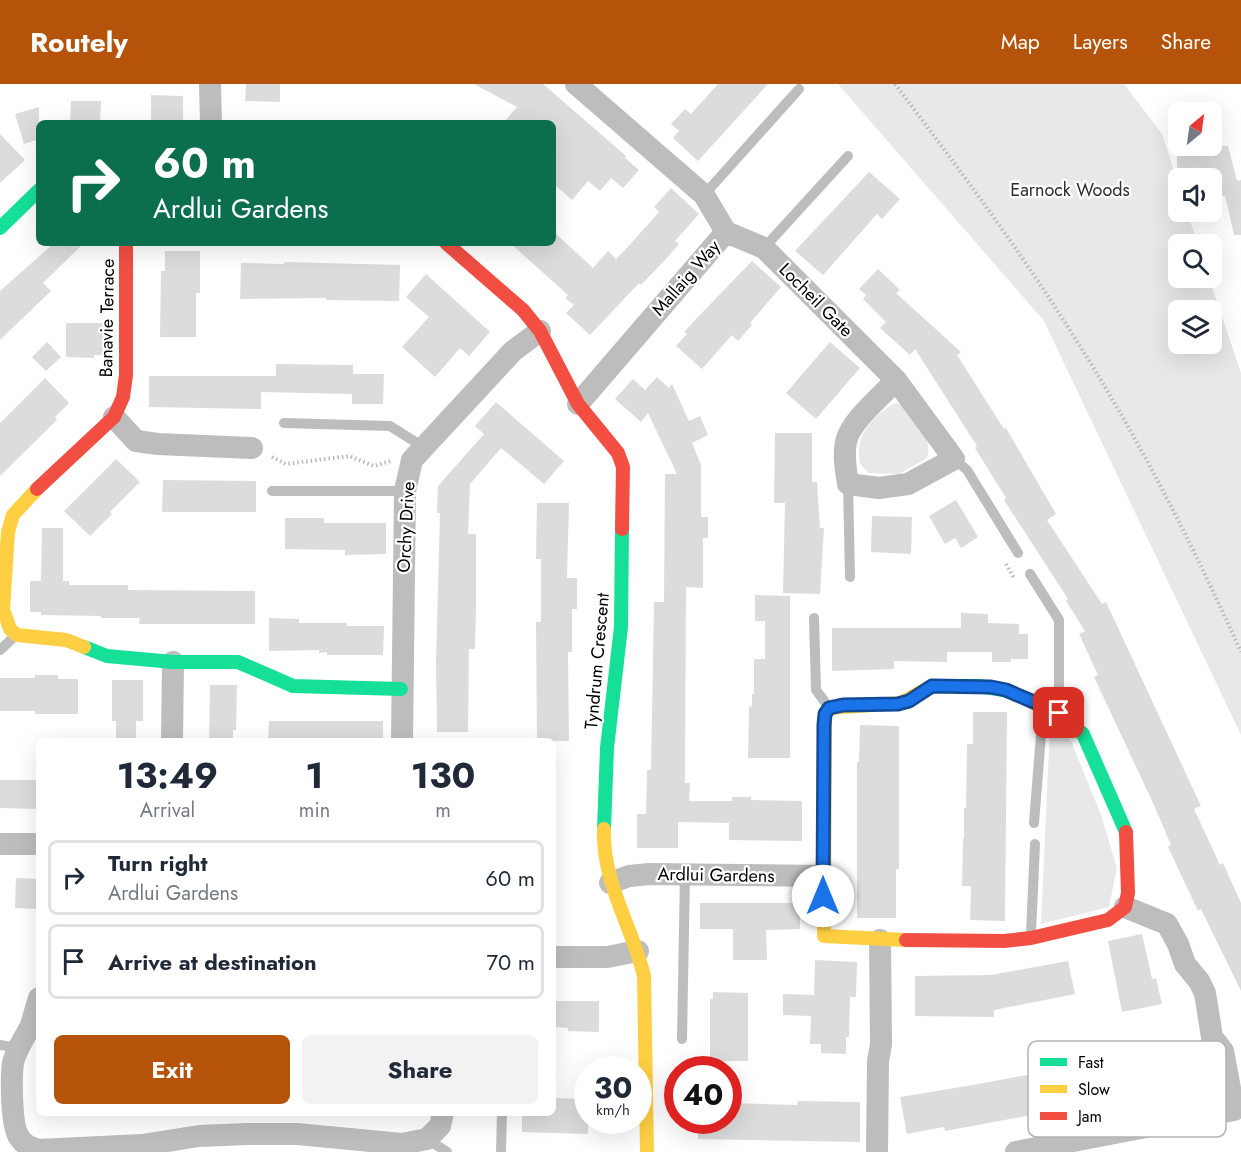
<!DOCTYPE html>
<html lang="en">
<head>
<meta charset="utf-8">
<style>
	body { margin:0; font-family:Jost,sans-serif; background:#f2f2f3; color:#1f2937; height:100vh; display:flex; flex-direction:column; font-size:22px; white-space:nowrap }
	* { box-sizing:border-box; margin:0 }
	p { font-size:20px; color:#747a83 }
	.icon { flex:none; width:33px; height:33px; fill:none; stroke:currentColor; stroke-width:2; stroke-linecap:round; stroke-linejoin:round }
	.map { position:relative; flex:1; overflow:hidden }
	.details { position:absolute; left:36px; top:654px; width:520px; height:378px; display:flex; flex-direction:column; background:#fff; border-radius:9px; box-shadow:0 6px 24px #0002 }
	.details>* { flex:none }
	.banner { position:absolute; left:36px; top:36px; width:520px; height:126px; border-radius:9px; box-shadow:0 6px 24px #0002; background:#0b6e4f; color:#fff; overflow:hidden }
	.needle { width:39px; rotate:29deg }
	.buttons { position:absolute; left:1168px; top:18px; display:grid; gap:12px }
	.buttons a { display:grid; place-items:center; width:54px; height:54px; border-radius:9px; background:#fff; box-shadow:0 6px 24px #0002; font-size:30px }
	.speed { position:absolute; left:574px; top:972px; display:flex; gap:12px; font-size:30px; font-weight:700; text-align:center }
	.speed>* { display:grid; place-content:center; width:78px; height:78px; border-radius:50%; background:#fff; box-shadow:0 6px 24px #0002; line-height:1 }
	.speed small { font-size:15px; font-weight:400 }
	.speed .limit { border:9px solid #d22; background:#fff; color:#111 }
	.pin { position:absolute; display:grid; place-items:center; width:51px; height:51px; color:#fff; margin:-26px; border-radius:12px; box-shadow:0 3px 9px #0006 }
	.me { position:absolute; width:66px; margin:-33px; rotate:0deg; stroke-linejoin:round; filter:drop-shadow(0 0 4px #0008) }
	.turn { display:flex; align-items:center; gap:21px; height:126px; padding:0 18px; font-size:27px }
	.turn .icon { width:78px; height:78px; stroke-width:2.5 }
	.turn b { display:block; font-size:42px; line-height:51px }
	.eta { display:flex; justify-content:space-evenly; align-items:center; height:102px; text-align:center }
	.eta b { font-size:36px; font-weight:700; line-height:42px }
	.primary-button { display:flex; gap:12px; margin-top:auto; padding:12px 18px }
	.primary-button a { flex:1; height:69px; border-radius:9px; background:#b45309; color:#fff; font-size:24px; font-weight:700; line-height:69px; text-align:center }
	.primary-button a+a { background:#f2f2f3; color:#1f2937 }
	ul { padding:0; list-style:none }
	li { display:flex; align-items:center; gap:18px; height:75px; margin:0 12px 9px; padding:0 6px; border:3px solid #e0e1e3; border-radius:9px }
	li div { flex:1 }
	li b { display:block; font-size:22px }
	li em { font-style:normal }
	header { display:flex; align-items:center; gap:36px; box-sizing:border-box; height:84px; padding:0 30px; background:#b45309; color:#fff }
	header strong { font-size:28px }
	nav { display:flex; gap:33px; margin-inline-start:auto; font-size:21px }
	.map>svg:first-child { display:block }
	.green { fill:#e8e8e8; fill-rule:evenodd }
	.building { fill:#dcdcdc }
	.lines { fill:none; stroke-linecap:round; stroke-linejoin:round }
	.path { stroke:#b8b8b8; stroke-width:4; stroke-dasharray:1.5 3; stroke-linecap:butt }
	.lane { stroke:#bdbdbd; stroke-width:10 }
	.street { stroke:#bdbdbd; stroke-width:22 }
	.fast { stroke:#16e098; stroke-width:14 }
	.slow { stroke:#ffcf43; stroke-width:14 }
	.jam { stroke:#f24e42; stroke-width:14 }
	.route-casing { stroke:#114b97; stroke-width:15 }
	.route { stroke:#1a73e8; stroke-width:10 }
	.labels { text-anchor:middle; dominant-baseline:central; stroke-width:4.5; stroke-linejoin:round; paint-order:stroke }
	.park-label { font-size:18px; fill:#2d2d2d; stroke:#fff }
	.street-label { font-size:18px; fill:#000; stroke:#fff }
	.key { fill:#fff; stroke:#b2b2b2; stroke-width:1.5 }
	.key-label { font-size:16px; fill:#000 }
</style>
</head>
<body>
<header>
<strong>Routely</strong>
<nav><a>Map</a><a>Layers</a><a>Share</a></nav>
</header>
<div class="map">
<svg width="1241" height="1068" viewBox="0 0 1241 1068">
	<rect width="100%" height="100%" fill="#fff"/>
	<path class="green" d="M838 0H1124L1162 50 1179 102V128H1187L1198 160H1179V194H1209L1241 289V651L1044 237ZM1179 226H1212V260H1179Z
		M896 319 902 321C914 337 934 353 927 374L899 390 868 389 860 380C859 372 858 362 861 355 865 342 883 324 896 319Z
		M1050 642 1071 657 1101 731 1117 784 1109 823 1041 840Z"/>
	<path class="building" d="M246 0H280V18L245 17Z
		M474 0H543L626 72 625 74 639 86 623 104 611 94 600 107 588 97 572 116 554 100V39H503L517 23Z
		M718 0H768L698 77 673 54 679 47 671 40 685 25 691 30Z
		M151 11 183 12V39H151Z
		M71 17H101L100 39H70Z
		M39 23V55L24 60 15 30Z
		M0 50 25 76 0 99Z
		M1177 62H1228L1237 97 1241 96V151H1234L1225 112H1212V94H1179V112H1177Z
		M869 88 900 115 882 135 877 130 823 191 795 167Z
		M671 104 699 130 675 157 679 160 666 175 641 201 639 199 590 251 566 229 574 221 565 214 568 211 510 159H554V148L593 184 608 167 616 175 625 166 659 128 654 123Z
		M54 159H84L43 199 51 207 0 256V207Z
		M165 167H200V209H196V253H160L161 187H165Z
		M752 177 781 203 750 239 752 241 738 257 732 251 702 285 676 262 687 250 684 248 696 235Z
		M284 178 400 181 399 217 326 216V214L240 215 241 179 284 180Z
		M878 185 900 206 896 209 961 268 957 271 1004 345 1006 344 1056 430 1047 436 1102 520 1106 518 1201 722 1194 725 1220 781 1223 779 1241 819V907L1201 825 1198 827 1168 763 1171 761 1154 721 1094 593 1098 591 1079 550 1085 547 1066 517 1068 515 1004 416 1006 414 975 364 977 362 915 265 910 271 880 244 886 238 863 215 866 211 859 205Z
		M426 190 490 248 469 272 460 264 435 293 402 263 429 233 406 213Z
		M66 239H107L106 271H94V274L66 273Z
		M47 258 61 273 46 287 32 273Z
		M830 258 860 284 816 335 786 309Z
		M276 280 353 281V290H384L383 320H352V310L261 308V325L149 323V292H276Z
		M657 293 669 304 672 300 689 337 700 332 708 351 692 359 701 381V433H708V454H703V504L686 503 685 699H690L689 717H732V713H751V716L802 717V757L729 756V739L678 738V764H637V730H646L647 686H651L654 518H664L665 390H677L648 329 641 338 615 315 633 295 645 306Z
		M45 294 69 319 55 333 57 336 0 392V339Z
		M496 318 564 377 544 400 501 364 470 400 468 450H476V524L475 565H469L468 648H437L436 577 440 429H437L438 402 484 350 475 342Z
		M775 349H812V398H817L820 444H824L820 510 783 509 785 419H774Z
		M116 375 140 398 110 428 112 430 90 452 64 427Z
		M163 396 256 397V428H162Z
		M956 416 978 453 961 464 955 454 945 460 929 432Z
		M537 419H569L567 494H577V525H572V568H568L569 657H537L536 538H541V475H536Z
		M872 432 912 433 911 470 871 468Z
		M285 434H324V439H386V470L345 471V466L285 465Z
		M42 444H63V497H69V501H128V506L255 507V540H139L140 534H101V532L41 531V528H30V497H41Z
		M755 511 790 512V674H748L749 623 752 622V610H754V575H765V537H755Z
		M961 529 988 530V539L1019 540V550H1028V575H1011V578H992V568H947V578L894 577V585L832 587V544H961Z
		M269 534 299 535V539H347V542H384L383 571H327V568L319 569V566L269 567Z
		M35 591H58V595H78V630H35V627H0V594H35Z
		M112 596H143V637H136V657H116V637H112Z
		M210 601H237L236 646H233V657H209Z
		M973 628H1007L1005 837 970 836 971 802H962L963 755H964V724H966L967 660H973Z
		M269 637H383V657H268Z
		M860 641 899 642V785H896V834H857V678H859Z
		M0 696H39V725L0 724Z
		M16 794 39 795V825L15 824Z
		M700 819H800V845L766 846 767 876H733V845H700Z
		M1142 850 1152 895 1156 894 1162 920 1122 928 1108 857Z
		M815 876 857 878 856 913H850L849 953H846V970L821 969V960H810L811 932 783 931V910L814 911Z
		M1068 877 1075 910 994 926V933L915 932V892L991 891Z
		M713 908 748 909V977H710V915H713Z
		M554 917H599V948L568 947V944L554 943Z
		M1186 958V962L1198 960 1206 999 945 1047 944 1043 907 1050 900 1013 973 1001 1048 987 1047 983Z
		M554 1014 588 1015V1050L522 1048V1029H554Z
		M798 1017 860 1018V1058L698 1055V1036H729V1019L797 1021Z"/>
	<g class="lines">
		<path class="path" d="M895 0C956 81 1017 162 1071 248 1136 349 1192 459 1241 568
			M272 373 286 380 349 372 374 382 391 377
			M1006 480 1014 494"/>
		<path class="lane" d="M704 111 799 5
			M764 164 848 72
			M284 339 390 342 425 364
			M954 375 967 386 1018 469
			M848 400 850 493
			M272 407H405
			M1030 490 1059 536V626
			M814 534 816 606 828 622
			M0 566 15 552
			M1034 739 1043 626
			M1031 849 1035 760
			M682 955 685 790
			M0 961 18 964
			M427 1055 447 1068
			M501 1068 502 1029"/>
		<path class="street" d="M210 0 211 39
			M576 0 704 111 726 148
			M726 148 764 164 896 296 954 375 908 400 879 404 848 400C846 386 843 372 846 358 850 337 882 312 896 296
			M578 320 726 148
			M114 333 136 357 158 360 252 364
			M172 657 173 578
			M402 657 405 407 412 376 513 267 540 247
			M0 760H39
			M610 799 629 792 649 790 823 792
			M554 873H607L638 867
			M39 914C36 923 34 932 31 941 25 954 16 965 13 979 11 994 11 1042 19 1053 24 1061 30 1063 38 1066L142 1061 199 1052 247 1050H297L402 1060 427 1055 440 1042 443 1029
			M877 1068 878 977 881 960 880 856
			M1016 1068 1234 1026 1223 967 1212 953 1205 909 1199 897 1185 880 1178 860 1167 840 1125 823"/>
		<path class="fast" d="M0 144 39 106
			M84 563 107 572 173 578H238L293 602 401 605
			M932 602H978L1004 606 1041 620 1065 634 1083 650 1126 748
			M604 745 607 664 621 543 622 445"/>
		<path class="slow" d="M37 405 13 431 8 448 3 525 10 545 17 551 66 556 84 563
			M604 745C602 798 632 842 644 892L647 1068
			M906 856 824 852 825 630 829 624 901 619 932 602"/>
		<path class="jam" d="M446 159 523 226 540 247 578 320 618 369 623 383 622 445
			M37 405 114 333 123 313 126 291V159
			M906 856 1004 857 1031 854 1108 836 1125 823 1128 809 1126 748"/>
	</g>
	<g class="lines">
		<g class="route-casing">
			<path id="route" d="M823 812 824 641 825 630 829 624 843 621 898 620 909 617 932 602 991 603 1006 606 1059 629"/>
		</g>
		<use href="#route" class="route"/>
	</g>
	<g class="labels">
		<g class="park-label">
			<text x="1070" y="106">Earnock Woods</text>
		</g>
		<g class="street-label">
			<text transform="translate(686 194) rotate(-49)">Mallaig Way</text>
			<text transform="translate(816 216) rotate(45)">Locheil Gate</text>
			<text transform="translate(107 234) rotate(-89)">Banavie Terrace</text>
			<text transform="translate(406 443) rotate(-87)">Orchy Drive</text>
			<text transform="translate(597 577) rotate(-85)">Tyndrum Crescent</text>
			<text transform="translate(716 791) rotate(1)">Ardlui Gardens</text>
		</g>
	</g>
	<rect x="1028" y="957" width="198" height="96" rx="9" class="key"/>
	<rect x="1040" y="974" width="27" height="8" fill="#16e098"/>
	<rect x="1040" y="1001" width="27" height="8" fill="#ffcf43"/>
	<rect x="1040" y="1028" width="27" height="8" fill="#f24e42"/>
	<g class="key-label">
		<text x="1078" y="984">Fast</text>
		<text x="1078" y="1011">Slow</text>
		<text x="1078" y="1038">Jam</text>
	</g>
</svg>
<div class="buttons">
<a><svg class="needle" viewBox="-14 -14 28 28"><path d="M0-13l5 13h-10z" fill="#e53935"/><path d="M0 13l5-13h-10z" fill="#747a83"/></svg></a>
<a><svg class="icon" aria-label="sound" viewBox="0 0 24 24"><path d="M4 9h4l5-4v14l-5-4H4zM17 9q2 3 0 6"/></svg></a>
<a><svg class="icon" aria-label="search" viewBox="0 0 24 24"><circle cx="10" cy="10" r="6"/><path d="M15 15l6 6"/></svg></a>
<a><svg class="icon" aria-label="layers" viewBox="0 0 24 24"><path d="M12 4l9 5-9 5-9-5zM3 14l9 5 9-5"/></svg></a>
</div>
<div class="speed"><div>30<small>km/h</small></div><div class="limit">40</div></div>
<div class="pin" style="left:1059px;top:629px;background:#d93025"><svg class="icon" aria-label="arrive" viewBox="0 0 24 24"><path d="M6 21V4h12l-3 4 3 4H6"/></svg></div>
<svg class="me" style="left:823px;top:812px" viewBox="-20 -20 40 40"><circle r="19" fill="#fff"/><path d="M0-13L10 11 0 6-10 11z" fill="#1a73e8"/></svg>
<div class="banner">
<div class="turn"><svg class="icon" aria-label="right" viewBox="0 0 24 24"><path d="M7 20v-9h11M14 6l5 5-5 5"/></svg><div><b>60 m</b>Ardlui Gardens</div></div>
</div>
<section class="details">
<div class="eta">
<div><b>13:49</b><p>Arrival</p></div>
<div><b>1</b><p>min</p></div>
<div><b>130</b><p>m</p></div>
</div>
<ul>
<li><svg class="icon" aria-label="right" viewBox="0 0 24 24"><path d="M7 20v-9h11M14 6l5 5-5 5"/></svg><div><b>Turn right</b><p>Ardlui Gardens</p></div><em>60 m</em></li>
<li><svg class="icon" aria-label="arrive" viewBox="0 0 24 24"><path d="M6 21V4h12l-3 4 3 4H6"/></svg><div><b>Arrive at destination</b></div><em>70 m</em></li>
</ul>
<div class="primary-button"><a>Exit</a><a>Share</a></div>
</section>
</div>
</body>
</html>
